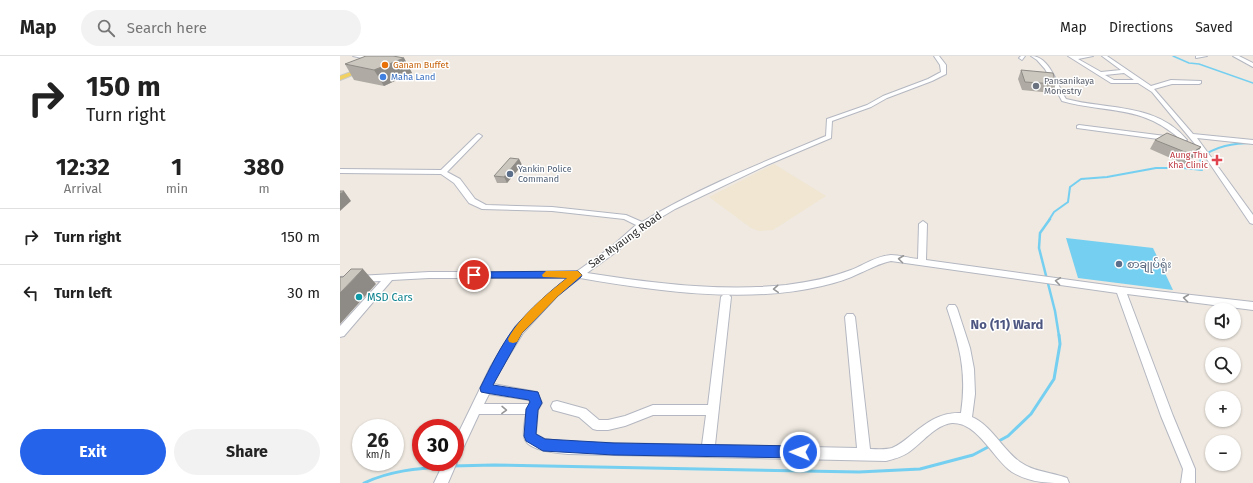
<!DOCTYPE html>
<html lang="en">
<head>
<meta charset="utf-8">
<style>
	body { margin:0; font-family:"Fira Sans","Noto Sans Myanmar",sans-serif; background:#f2f2f2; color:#222; height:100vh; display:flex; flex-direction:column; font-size:15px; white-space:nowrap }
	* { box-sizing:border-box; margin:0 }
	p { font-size:13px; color:#767676 }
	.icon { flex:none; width:22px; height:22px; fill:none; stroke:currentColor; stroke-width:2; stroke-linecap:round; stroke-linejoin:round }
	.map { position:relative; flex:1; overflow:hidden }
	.side { display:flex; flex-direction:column; background:#fff; width:340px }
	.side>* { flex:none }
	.banner { background:#fff; color:#222; overflow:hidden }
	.tools { position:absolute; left:865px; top:247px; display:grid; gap:8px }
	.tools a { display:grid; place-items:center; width:36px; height:36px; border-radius:50%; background:#fff; box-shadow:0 1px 3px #0004; font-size:20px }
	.speed { position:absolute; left:12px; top:363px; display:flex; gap:8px; font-size:20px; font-weight:700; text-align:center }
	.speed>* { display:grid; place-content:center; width:52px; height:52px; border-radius:50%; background:#fff; box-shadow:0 1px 3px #0004; line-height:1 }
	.speed small { font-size:10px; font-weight:400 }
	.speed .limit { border:6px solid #d22; background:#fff; color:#111 }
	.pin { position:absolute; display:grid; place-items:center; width:34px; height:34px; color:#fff; margin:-17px; border:2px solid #fff; border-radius:50%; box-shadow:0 1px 4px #0007 }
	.me { position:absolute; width:44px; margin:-22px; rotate:271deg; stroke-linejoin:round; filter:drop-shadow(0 0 3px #0008) }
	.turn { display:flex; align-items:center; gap:14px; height:84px; padding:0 20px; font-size:18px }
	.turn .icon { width:52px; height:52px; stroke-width:2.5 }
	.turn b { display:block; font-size:28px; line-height:34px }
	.eta { display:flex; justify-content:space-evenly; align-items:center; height:68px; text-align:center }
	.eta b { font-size:24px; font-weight:700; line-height:28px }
	.primary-button { display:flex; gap:8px; margin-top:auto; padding:8px 20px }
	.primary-button a { flex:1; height:46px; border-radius:24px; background:#2563eb; color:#fff; font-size:16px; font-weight:700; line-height:46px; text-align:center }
	.primary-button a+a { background:#f2f2f2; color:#222 }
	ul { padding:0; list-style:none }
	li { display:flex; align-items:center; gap:12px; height:56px; padding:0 20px; border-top:1px solid #e0e0e0 }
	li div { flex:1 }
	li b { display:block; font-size:15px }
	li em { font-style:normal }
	header { display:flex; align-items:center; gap:24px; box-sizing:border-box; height:56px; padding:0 20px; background:#fff; border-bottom:1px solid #e0e0e0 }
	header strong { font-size:19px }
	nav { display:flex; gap:22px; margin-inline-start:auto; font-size:14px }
	.search { width:280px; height:36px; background:#f2f2f2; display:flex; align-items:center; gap:10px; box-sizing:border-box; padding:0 14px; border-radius:22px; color:#767676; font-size:15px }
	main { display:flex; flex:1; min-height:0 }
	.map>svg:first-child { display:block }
	.education { fill:#f0e6d1 }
	.water { fill:#75cff0 }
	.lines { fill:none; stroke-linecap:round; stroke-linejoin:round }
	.stream-far3 { stroke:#75cff0; stroke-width:1.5 }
	.stream-far2 { stroke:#75cff0; stroke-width:2 }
	.stream-far1 { stroke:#75cff0; stroke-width:2.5 }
	.stream { stroke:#75cff0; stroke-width:3 }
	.minor-casing { stroke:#b4b7c1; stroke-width:2 }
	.major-casing { stroke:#c9c9c9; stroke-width:2 }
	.minor { fill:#fff; fill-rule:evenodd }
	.major { fill:#f2d163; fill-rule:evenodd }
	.wall { fill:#afaba4 }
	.shaded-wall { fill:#8e8b86 }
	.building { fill:#cbc7bf; stroke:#8e8b86 }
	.oneway { stroke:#969696 }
	.route { fill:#2563eb; stroke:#184099 }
	.slow { fill:#f59e0b }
	.food-dot { fill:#e8710a; stroke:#fff; stroke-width:1.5 }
	.shop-dot { fill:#3f7fe0; stroke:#fff; stroke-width:1.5 }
	.worship-dot { fill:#6b7280; stroke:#fff; stroke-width:1.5 }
	.health-dot { fill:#e0444e; stroke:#fff; stroke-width:1.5 }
	.service-dot { fill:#5c6f8a; stroke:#fff; stroke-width:1.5 }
	.culture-dot { fill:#0f9aa8; stroke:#fff; stroke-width:1.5 }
	.labels { text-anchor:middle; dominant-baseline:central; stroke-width:3; stroke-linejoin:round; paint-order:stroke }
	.far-food-label { font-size:9px; fill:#c56008; stroke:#fff; text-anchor:start }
	.far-shop-label { font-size:9px; fill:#366cbe; stroke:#fff; text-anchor:start }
	.far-worship-label { font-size:9px; fill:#5b616d; stroke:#fff; text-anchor:start }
	.far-health-label { font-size:9px; fill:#be3a42; stroke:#fff; text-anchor:end }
	.far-service-label { font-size:9px; fill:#4e5e75; stroke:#fff; text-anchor:start }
	.street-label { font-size:11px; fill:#2e2e2e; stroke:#fff }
	.service-label { font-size:11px; fill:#4e5e75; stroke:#fff; text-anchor:start }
	.culture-label { font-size:11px; fill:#0d838f; stroke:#fff; text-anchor:start }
	.quarter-label { font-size:13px; font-weight:bold; fill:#4d5680; stroke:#fff }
</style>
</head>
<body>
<header>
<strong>Map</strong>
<div class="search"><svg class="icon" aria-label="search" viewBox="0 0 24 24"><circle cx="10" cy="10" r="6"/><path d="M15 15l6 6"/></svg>Search here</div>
<nav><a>Map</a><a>Directions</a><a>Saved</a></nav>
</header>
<main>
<section class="side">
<div class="banner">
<div class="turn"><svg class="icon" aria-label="right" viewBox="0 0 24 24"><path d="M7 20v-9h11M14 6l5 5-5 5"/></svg><div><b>150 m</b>Turn right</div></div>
</div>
<div class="eta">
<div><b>12:32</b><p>Arrival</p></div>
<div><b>1</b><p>min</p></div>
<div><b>380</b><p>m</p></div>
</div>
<ul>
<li><svg class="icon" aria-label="right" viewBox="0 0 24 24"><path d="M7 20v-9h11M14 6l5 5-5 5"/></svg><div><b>Turn right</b></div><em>150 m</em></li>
<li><svg class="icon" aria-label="left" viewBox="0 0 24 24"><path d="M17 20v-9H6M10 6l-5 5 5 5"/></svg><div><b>Turn left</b></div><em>30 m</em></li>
</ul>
<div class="primary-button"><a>Exit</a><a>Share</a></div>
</section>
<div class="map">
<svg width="913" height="427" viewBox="0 0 913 427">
	<rect width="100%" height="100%" fill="#efe9e1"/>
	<path class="education" d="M434 108 486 140 433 174 419 175 411 172 369 141Z"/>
	<path class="water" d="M726 182 813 192 833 234 738 222Z"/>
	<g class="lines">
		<path class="stream-far3" d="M833 0 849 7 859 8 913 27"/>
		<path class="stream-far2" d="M709 164 714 156 728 146 730 131 741 123 767 121 816 112H844L862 114 860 102C876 90 893 87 913 87"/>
		<path class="stream-far1" d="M710 163 700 177 699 192 715 255 719 280"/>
		<path class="stream" d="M657 386 668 380 691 358 714 323 720 288 719 279
			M112 410 154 409 519 416 580 413 633 399 650 390
			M24 427C50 415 77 412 105 411"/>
		<g class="minor-casing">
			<path id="minor" d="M13 0H25L38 3 35 5Z
				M594 0H599L606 9V18L592 25 547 42 531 51 492 65 491 82 427 109 335 153 305 171 276 196 247 217C312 227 380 236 446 229 469 226 490 222 511 214 524 209 536 200 551 199 559 199 569 202 578 203L579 168 583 165 587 168 586 204 781 231 913 246V254L787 238 833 360 855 413V427H841L843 413 821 360 777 237 551 205C540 207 530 213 520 217 508 223 495 227 482 230 407 248 315 235 240 222L218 239 183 277 159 316 153 328 197 336 202 347 198 354 196 378 205 383 228 386 362 389 366 359H313L285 370 268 374H257L253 373 239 361 213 354 211 350 213 346 217 345 246 353 259 364H268L285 360 313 349H368L381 241 383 239H389L391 241 375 389 517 392 505 261 507 258H513L515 261 530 393C537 393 545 394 552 392 559 389 565 384 570 380 586 367 600 356 621 357 627 316 620 291 607 252L609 249H615L617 252 630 292 634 313 635 338 632 361C652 370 662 393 680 406 694 416 711 416 727 422L729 427C707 427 691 427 672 416 653 403 638 366 612 367 595 369 582 387 569 396 562 401 554 403 546 405L228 398C217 397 185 395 184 380 183 373 185 365 186 358H139L119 401 116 403 117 406 108 427H94L104 406H115V384L151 310 175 271 212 235 228 222H89L52 224 4 280 0 281V270L41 225 0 227V221L89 216H236L270 192 296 169 284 163 212 155 142 153 129 147 114 127 101 118 0 117V113L101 114 137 79 139 78 142 80 141 81 107 116 120 123 135 143 146 149 212 151 286 159 302 166C360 131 424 106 486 80L487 63 527 49 543 40 588 23 601 16 600 9ZM149 338 189 344 190 346 189 348H144Z
				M681 0H685L682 4 679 2Z
				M691 0C710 0 717 29 726 43 768 54 817 47 847 84L842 85C803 48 768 58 722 45L705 13 697 4Z
				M728 0H753L738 3 761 16 781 14 762 0H767L811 30 831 24 861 25V27L859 28H832L814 33 853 78 913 84V88L857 82 868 97 913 159V168L910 167 864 99 812 36 798 27H771ZM784 17 794 24H774L765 19Z
				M856 0H867L856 2Z
				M893 0H899L913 7V11Z
				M739 69 833 81 836 83 833 85 737 72V70Z"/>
		</g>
		<g class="major-casing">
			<path id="major" d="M22 12 27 13 0 24V20Z"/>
		</g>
		<use href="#minor" class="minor"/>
		<use href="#major" class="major"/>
	</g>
	<path class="wall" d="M64 2 72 17 44 30 14 24 5 8Z
		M681 14 716 28 712 37 682 34 678 23Z
		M815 84 861 91 855 100 844 108 810 93Z
		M179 103 182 109 167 127H157L154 120Z"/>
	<path class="shaded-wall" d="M64 2 72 17 44 30 34 14Z
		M861 91 855 100 844 108 850 98Z
		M179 103 182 109 167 127 164 121Z
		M4 135 11 145 0 155V138Z
		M23 213 36 228 0 268V237Z"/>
	<path class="building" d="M26 0H53L64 2 34 14 5 8Z
		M681 14 713 17 716 28 685 26Z
		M827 77 861 91 850 98 815 84Z
		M170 102 179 103 164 121 154 120Z
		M0 135H4L0 138Z
		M11 213H23L0 237V221H3Z"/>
	<defs><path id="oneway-chevron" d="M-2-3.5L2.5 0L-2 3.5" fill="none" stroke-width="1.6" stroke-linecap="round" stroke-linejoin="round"/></defs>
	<g class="oneway">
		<use href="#oneway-chevron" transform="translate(561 203) rotate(-173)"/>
		<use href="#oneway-chevron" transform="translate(718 225) rotate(-172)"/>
		<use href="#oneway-chevron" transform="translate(436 233) rotate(176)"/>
		<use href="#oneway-chevron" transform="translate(846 242) rotate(-173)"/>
		<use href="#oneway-chevron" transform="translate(164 354) rotate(1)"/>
	</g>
	<path class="route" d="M238 215 242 219 241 221 218 240 182 277 153 329 198 336 202 347 198 354 196 378 205 383 274 387 460 390 465 392 466 396 465 400 460 402 274 399 203 395 186 385 184 380 186 353 190 346 189 344 146 337 141 336 140 332C150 312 161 289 175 271 190 253 209 236 227 222H134L129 219 134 216Z"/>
	<path class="slow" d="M206 215H238L242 219 218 240 182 277 177 286 173 287 169 286 168 283C180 260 207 238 227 222L203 221 202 219Z"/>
	<circle class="food-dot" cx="45" cy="9" r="4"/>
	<circle class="shop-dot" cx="43" cy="21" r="4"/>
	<circle class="worship-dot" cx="696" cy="30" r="4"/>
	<path class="health-dot" d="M875 98h4v4h4v4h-4v4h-4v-4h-4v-4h4z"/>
	<g class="service-dot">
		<circle cx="170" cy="118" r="4"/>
		<circle cx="779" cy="208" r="4"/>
	</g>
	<circle class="culture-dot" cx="19" cy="241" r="4"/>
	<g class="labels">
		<g class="far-food-label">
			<text x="53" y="9">Ganam Buffet</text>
		</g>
		<g class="far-shop-label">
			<text x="51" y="21">Maha Land</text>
		</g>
		<g class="far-worship-label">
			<text x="704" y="25">Pansanikaya<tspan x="704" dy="10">Monestry</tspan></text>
		</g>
		<g class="far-health-label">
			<text x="868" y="99">Aung Thu<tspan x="868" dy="10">Kha Clinic</tspan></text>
		</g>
		<g class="far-service-label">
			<text x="178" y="113">Yankin Police<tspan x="178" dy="10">Command</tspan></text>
		</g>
		<g class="street-label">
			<text transform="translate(285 184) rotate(-36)">Sae Myaung Road</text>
		</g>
		<g class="service-label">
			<text x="787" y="208">စာချုပ်ရုံး</text>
		</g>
		<g class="culture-label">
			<text x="27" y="241">MSD Cars</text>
		</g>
		<g class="quarter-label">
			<text x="667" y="268">No (11) Ward</text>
		</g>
	</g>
</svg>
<div class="tools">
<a><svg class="icon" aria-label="sound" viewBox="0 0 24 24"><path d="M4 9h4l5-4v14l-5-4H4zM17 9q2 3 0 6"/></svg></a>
<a><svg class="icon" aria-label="search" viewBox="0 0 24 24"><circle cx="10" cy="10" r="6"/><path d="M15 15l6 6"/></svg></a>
<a>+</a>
<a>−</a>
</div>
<div class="speed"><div>26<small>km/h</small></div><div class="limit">30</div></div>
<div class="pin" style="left:134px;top:219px;background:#d93025"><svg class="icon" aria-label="arrive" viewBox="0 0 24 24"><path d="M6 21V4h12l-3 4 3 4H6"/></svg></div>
<svg class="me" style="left:460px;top:396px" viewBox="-20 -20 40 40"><circle r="17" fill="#2563eb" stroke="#fff" stroke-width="3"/><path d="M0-11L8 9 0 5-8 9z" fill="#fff"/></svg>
</div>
</main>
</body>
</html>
